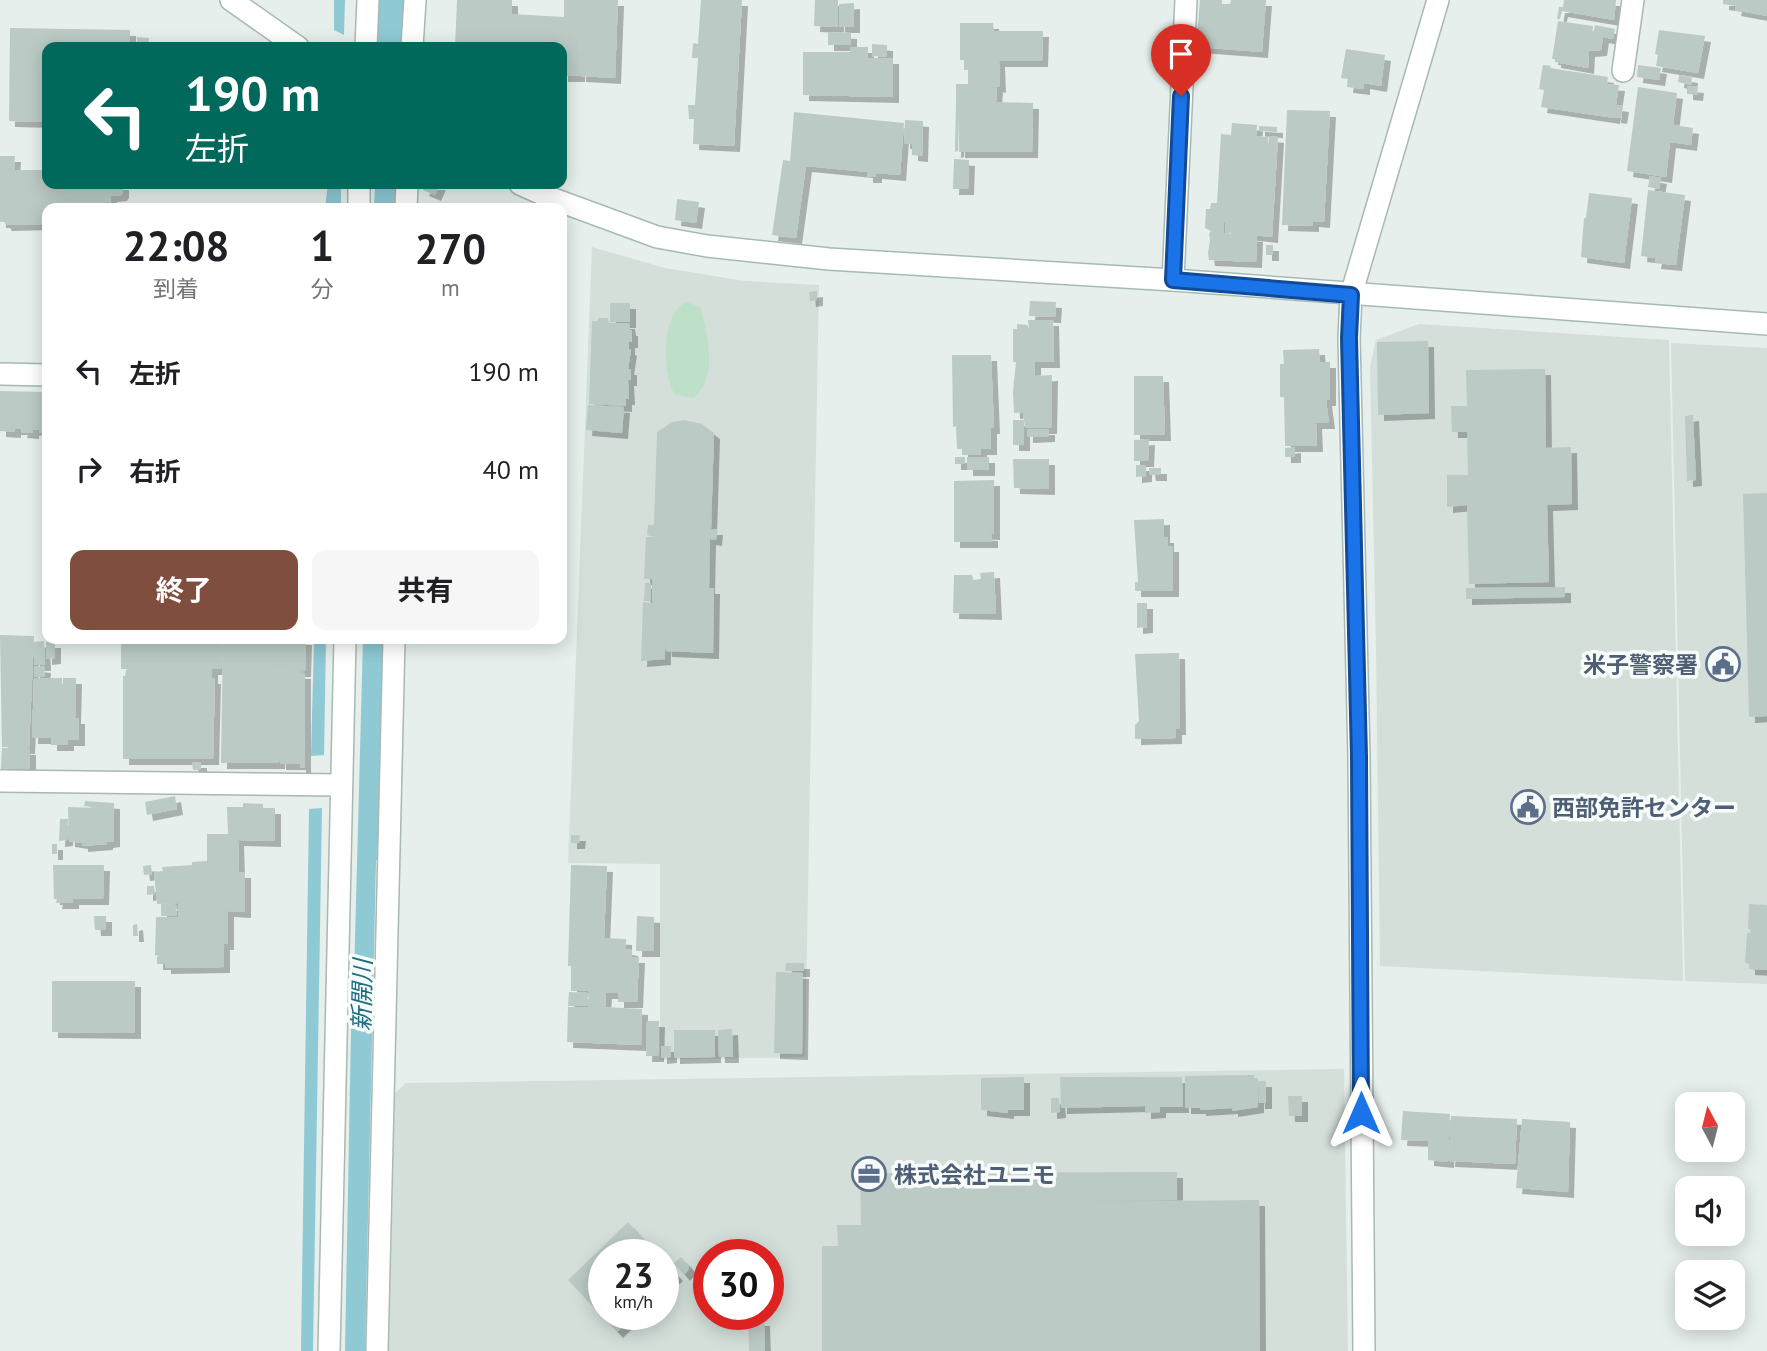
<!DOCTYPE html>
<html lang="ja">
<head>
<meta charset="utf-8">
<style>
	body { margin:0; font-family:"PT Sans","Noto Sans JP",sans-serif; background:#f6f6f6; color:#202124; height:100vh; display:flex; flex-direction:column; font-size:26px; white-space:nowrap }
	* { box-sizing:border-box; margin:0 }
	p { font-size:23px; color:#757577 }
	.icon { flex:none; width:38px; height:38px; fill:none; stroke:currentColor; stroke-width:2; stroke-linecap:round; stroke-linejoin:round }
	.map { position:relative; flex:1; overflow:hidden }
	.panel { position:absolute; left:42px; top:203px; width:525px; height:441px; display:flex; flex-direction:column; background:#fff; border-radius:14px; box-shadow:0 4px 18px #0003 }
	.panel>* { flex:none }
	.banner { position:absolute; left:42px; top:42px; width:525px; height:147px; border-radius:14px; box-shadow:0 4px 18px #0003; background:#00695c; color:#fff; overflow:hidden }
	.needle { width:46px; rotate:353deg }
	.buttons { position:absolute; left:1675px; top:1092px; display:grid; gap:14px }
	.buttons a { display:grid; place-items:center; width:70px; height:70px; border-radius:14px; background:#fff; box-shadow:0 4px 18px #0003; font-size:35px }
	.speed { position:absolute; left:588px; top:1239px; display:flex; gap:14px; font-size:35px; font-weight:700; text-align:center }
	.speed>* { display:grid; place-content:center; width:91px; height:91px; border-radius:50%; background:#fff; box-shadow:0 4px 18px #0003; line-height:1 }
	.speed small { font-size:18px; font-weight:400 }
	.speed .limit { border:10px solid #d22; background:#fff; color:#111 }
	.pin { position:absolute; display:grid; place-items:center; width:60px; height:60px; color:#fff; margin:-72px -30px; border-radius:50% 50% 50% 0; rotate:-45deg; box-shadow:0 0 7px #0007 }
	.pin .icon { rotate:45deg }
	.me { position:absolute; width:77px; margin:-38px; rotate:0deg; stroke-linejoin:round; filter:drop-shadow(0 0 5px #0008) }
	.turn { display:flex; align-items:center; gap:24px; height:147px; padding:0 28px; font-size:32px }
	.turn .icon { width:91px; height:91px; stroke-width:2.5 }
	.turn b { display:block; font-size:49px; line-height:60px }
	.eta { display:flex; justify-content:space-evenly; align-items:center; height:119px; text-align:center }
	.eta b { font-size:42px; font-weight:700; line-height:49px }
	.cta { display:flex; gap:14px; margin-top:auto; padding:14px 28px }
	.cta a { flex:1; height:80px; border-radius:14px; background:#7f4e3f; color:#fff; font-size:28px; font-weight:700; line-height:80px; text-align:center }
	.cta a+a { background:#f6f6f6; color:#202124 }
	ul { padding:0; list-style:none }
	li { display:flex; align-items:center; gap:21px; height:98px; padding:0 28px }
	li div { flex:1 }
	li b { display:block; font-size:26px }
	li em { font-style:normal }
	.map>svg:first-child { display:block }
	.built { fill:#d4dfda; fill-rule:evenodd }
	.green { fill:#bfe0c8 }
	.water { fill:#8ec9d4 }
	.building { fill:#bbcac4; filter:url(#shadow) }
	.lines { fill:none; stroke-linecap:round; stroke-linejoin:round }
	.street-casing { stroke:#a8b8b2; stroke-width:24 }
	.secondary-casing { stroke:#a4bbb3; stroke-width:24 }
	.street { stroke:#fff; stroke-width:21 }
	.secondary { stroke:#fff; stroke-width:21 }
	.route-casing { stroke:#114b97; stroke-width:18 }
	.route { stroke:#1a73e8; stroke-width:12 }
	.labels { text-anchor:middle; dominant-baseline:central; stroke-width:7; stroke-linejoin:round; paint-order:stroke }
	.service-label { font-size:23px; font-weight:bold; fill:#4e5e75; stroke:#f7fbf9; text-anchor:start }
	.water-label { font-size:24px; font-style:italic; fill:#1c6f80; stroke:#f7fbf9 }
</style>
</head>
<body>
<div class="map">
<svg width="1767" height="1351" viewBox="0 0 1767 1351">
	<defs>
		<filter id="shadow"><feDropShadow dx="6" dy="6" stdDeviation="0" flood-color="#0004"/></filter>
	</defs>
	<rect width="100%" height="100%" fill="#e6efeb"/>
	<path class="built" d="M592 247 665 268 745 281 819 285 805 1057 660 1060V864L568 863Z
		M1419 324 1669 340 1683 981 1380 966 1376 648 1370 367 1376 340Z
		M1671 343 1767 348V984L1685 981Z
		M1344 1069 1348 1351H389L395 1093 406 1083ZM604 1255H663V1314H604ZM709 1255H768V1314H709Z"/>
	<path class="green" d="M687 302 700 307 702 313C709 341 717 377 694 398L675 395C662 374 660 312 687 302Z"/>
	<path class="water" d="M334 0H345L344 35 334 30Z
		M378 0H404L401 47H378Z
		M328 184H341V208H325Z
		M375 184H399L398 208H374Z
		M314 639H326L324 755 311 756Z
		M363 639H390L384 858 376 860 365 1351H345L351 1029 355 1027V1017L353 1014Z
		M322 808 313 1351H301L309 809Z"/>
	<path class="building" d="M457 0H512V14L564 17V0H618L615 78 580 76 582 17 579 76H562V47H455Z
		M701 0H742L734 146 693 144 694 119H689L688 105H695L698 58H692L693 43 698 44Z
		M815 0H838V27L814 26Z
		M1200 0H1222V4H1230L1231 0H1266L1262 52 1196 47Z
		M1564 0H1616L1614 20 1562 11 1560 19H1557L1559 7H1563Z
		M1723 0H1767V16L1735 10 1736 6 1723 4Z
		M854 3V27H839V4Z
		M1558 21 1593 26 1592 41 1595 25 1615 29 1613 39 1603 37 1601 50 1589 51 1588 68 1555 62V59H1552Z
		M960 23H993L994 31H1043L1042 61H999L1000 87 997 86 996 102 1033 103 1032 152H959L958 115V151L955 152 956 103H968H956V84H968V70H964V60H960Z
		M10 28 130 30V47H47V122L9 121Z
		M1659 30 1705 36 1698 73 1656 66 1658 55 1655 54Z
		M828 32 851 33V45H828Z
		M137 37 149 38 148 47H137Z
		M872 44 887 45V57L872 56Z
		M850 47H868V58H893V97L803 95V52H850Z
		M1346 49 1385 55 1381 86 1364 83V89L1347 87 1348 79 1341 78Z
		M1543 65 1551 66 1550 68 1608 77 1607 84 1619 85 1614 118 1541 107 1544 90 1539 89Z
		M1638 65 1661 68 1659 80 1637 77Z
		M1679 75 1692 77 1691 85 1678 82Z
		M1687 86 1698 87 1697 95 1687 94Z
		M1638 87 1677 93 1673 125 1693 128 1691 145 1670 142 1666 177 1627 171Z
		M1616 105 1623 106 1621 118 1615 117Z
		M1287 110 1330 111 1324 222 1313 221V226L1282 225Z
		M794 112 904 123 900 175 876 173V177H867V172L806 166 796 238 772 235 783 160 790 161Z
		M905 120 923 121 922 156 912 155V144L904 143Z
		M1232 123 1257 125 1256 136 1268 137 1267 161 1269 136 1278 137 1272 237 1225 232 1226 205 1223 232H1214L1257 236 1256 262 1209 260 1208 253 1210 240 1209 234 1211 231 1205 228 1206 209H1210L1211 203H1217L1221 134 1231 135Z
		M1259 126 1277 127V132L1259 131Z
		M0 156H15L14 170H47V184H123V192L121 195 111 196V203H115V208H47V224L6 225 4 222H0Z
		M954 159 969 160 968 189H953Z
		M1650 176 1661 178 1659 189 1648 187Z
		M426 184H440L435 195 423 190Z
		M1648 190 1685 195 1676 265 1655 263 1656 258 1641 256Z
		M1589 193 1632 198 1624 263 1581 257 1584 218H1586Z
		M677 199 699 202 696 223 675 220Z
		M1266 245H1273V255H1266Z
		M817 291V300L810 301 809 292Z
		M1030 301 1056 302 1055 317 1029 316Z
		M610 303H630V322H610Z
		M599 318H608L609 323H629L630 330H632V342H629V349L631 350 628 369H631V380H628L629 399H626V406L589 404 592 321H598Z
		M1028 320H1053L1054 362H1035V376L1052 375 1051 428H1028L1025 427 1023 414 1033 412 1014 413 1013 391 1016 362H1013V329H1017V324L1027 325 1029 329Z
		M1428 341 1429 413 1378 415 1377 342Z
		M1319 349 1320 362H1330V400H1326L1329 423H1316L1317 446H1285L1284 397H1280V364H1284L1283 350Z
		M952 355H991L994 428H991V449H981V455H962V449H957L956 426 953 427Z
		M1545 369 1546 448 1571 447 1572 504 1547 505 1549 582 1469 584 1467 505 1447 507V475H1468L1467 432H1452L1451 406H1467L1466 370Z
		M1134 376H1163L1165 435H1134Z
		M0 391 47 392V433H39V429L33 430V433L21 432 22 429H15V432L0 431Z
		M588 405 624 407 622 433 586 430Z
		M1693 415 1696 480 1687 481 1685 416Z
		M684 420 702 424 714 433 711 529H717L716 540 710 539 709 588H714L713 653 666 651 665 642V659L641 661 643 602 652 603V579H644L646 537H654L647 535 648 525H654L657 432 672 422Z
		M1013 420H1024V428H1020L1024 429V445H1013Z
		M1027 429H1049V436L1027 437Z
		M1149 439 1148 461H1134V440Z
		M1295 447V457H1285V448Z
		M955 457H965V464H955Z
		M967 457H989V470H967Z
		M1013 459H1049V489L1014 488Z
		M1136 465H1146V476L1136 477Z
		M1149 468H1161V475H1150Z
		M994 480V534L964 533 992 535V542H954V481Z
		M1767 493V716L1749 717 1743 494Z
		M1164 519V537H1168V546H1173V591H1135V582H1138L1134 520Z
		M994 572 996 614 953 613 954 575H972L973 580 981 579 980 573Z
		M645 583H651V601H644Z
		M1565 587V597L1466 599V588Z
		M1137 603H1147V627L1137 628Z
		M0 635 34 636 29 748 2 747Z
		M126 639H222L221 669H212V678H215L213 759H123V676H125L126 670H154L121 669V641L126 642Z
		M223 639H306L305 671 261 672 305 673V767L300 768V764H280V747L279 763H221Z
		M44 641 45 665H34V642Z
		M46 642H55V658L46 659Z
		M1179 653 1180 729H1176V738L1135 739V725L1139 721 1135 654Z
		M34 666 45 667 44 677H34Z
		M34 678H62V723L63 678H76L75 718H79V740H68V745H51V738H32Z
		M2 748 30 749V769H1Z
		M192 762H201V770H193Z
		M175 796 177 809 147 815 145 802Z
		M85 801 114 803V841L107 842V844L82 846V843L69 841 68 807 98 808 84 806Z
		M243 803 263 804V808H275V841L238 840 239 872H245V912L228 911V944H224V967L165 968V964H157V957L159 956 155 955 156 917H178V903L157 904 154 872 163 871 162 867 192 865V862L207 861V834H228L227 807H243Z
		M60 819H68L67 840 59 841Z
		M571 835H580L579 843H571Z
		M52 844H57V854H52Z
		M53 865H104L103 899H73V903H56L57 899H54Z
		M151 865 152 874 144 875 143 866Z
		M571 865 607 866 604 938 626 939V949L632 950 631 957H639L637 1002H618V993H606L605 1007 642 1009 641 1045 567 1042 568 1007H588L589 988 588 991H571V966H568Z
		M147 886H154L155 894 147 895Z
		M161 904 176 905 177 916H161Z
		M1749 904 1767 905V970L1749 969V964L1745 963 1747 933H1750V929H1748Z
		M94 916H106V930H95Z
		M637 916 654 917V951H636Z
		M137 924 138 936H133V925Z
		M786 963H804V971H785Z
		M776 972 803 973 802 1054 774 1053Z
		M52 981H135V1033L52 1032Z
		M569 992 588 993 587 1006H568Z
		M647 1021H659L658 1056H646Z
		M732 1029 733 1057H719L718 1030Z
		M674 1030H715V1057L674 1058Z
		M661 1046H671V1057L661 1058Z
		M1254 1075V1078H1258V1107L1232 1111V1108L1200 1110V1108H1185V1076Z
		M1024 1077V1110H1008V1113L981 1110V1078Z
		M1060 1077H1182L1183 1107H1160V1112L1145 1113V1106L1061 1108Z
		M1258 1081H1266V1103H1259Z
		M1288 1096H1302V1116H1289Z
		M1051 1098H1059L1060 1112 1051 1113Z
		M1403 1111 1450 1114 1448 1162 1428 1160V1141L1401 1140Z
		M1451 1116 1517 1119 1515 1164 1449 1161Z
		M1522 1119 1570 1122 1568 1192 1516 1188Z
		M1177 1172V1200L1058 1202 1259 1200 1260 1351H822V1246H838L837 1225H861L860 1173Z
		M628 1222 658 1255H604V1314H636L617 1332 568 1280Z
		M681 1257 689 1266V1269L684 1275 674 1263Z
		M663 1260 677 1275 663 1288Z
		M748 1320H764L765 1351H749Z"/>
	<g class="lines">
		<g class="street-casing">
			<path id="street" d="M366 47 368 0
				M412 47 415 0
				M1623 71 1633 0
				M359 208V184
				M406 208 407 184
				M1173 280 1186 0
				M0 374 47 375
				M0 781 340 785
				M329 1351 345 639
				M377 1351 394 639
				M1364 1351 1359 757 1349 338 1351 295 1438 0"/>
		</g>
		<g class="secondary-casing">
			<path id="secondary" d="M231 0 298 47
				M520 184 551 198 657 237 707 246 829 259 1173 280 1767 324"/>
		</g>
		<use href="#street" class="street"/>
		<use href="#secondary" class="secondary"/>
	</g>
	<g class="lines">
		<g class="route-casing">
			<path id="route" d="M1181 96 1173 280 1351 295 1349 338 1359 757 1361 1113"/>
		</g>
		<use href="#route" class="route"/>
	</g>
	<defs>
		<g id="civic-ring" transform="scale(1.75)"><circle r="9.5" fill="#f7fbf9" stroke="#5c6f8a" stroke-width="1.5"/><path d="M-.6-6.5H3V-4.5H.6V-3L4-1V1h2V6H-6V1h2V-1L-.6-3ZM-1.2 2.5V6h2.4V2.5Z" fill="#5c6f8a"/></g>
		<g id="office-ring" transform="scale(1.75)"><circle r="9.5" fill="#f7fbf9" stroke="#5c6f8a" stroke-width="1.5"/><path d="M-6-3h4V-5.5h4V-3h4V5H-6ZM-1-4.5V-3h2v-1.5ZM-6 0V1H6V0Z" fill="#5c6f8a"/></g>
	</defs>
	<g fill-rule="evenodd">
		<use href="#civic-ring" x="1723" y="664"/>
		<use href="#civic-ring" x="1528" y="807"/>
		<use href="#office-ring" x="869" y="1174"/>
	</g>
	<g class="labels">
		<g class="service-label">
			<text x="1698" y="664" text-anchor="end">米子警察署</text>
			<text x="1552" y="807">西部免許センター</text>
			<text x="894" y="1174">株式会社ユニモ</text>
		</g>
		<g class="water-label">
			<text transform="translate(362 995) rotate(-89)">新開川</text>
		</g>
	</g>
</svg>
<div class="buttons">
<a><svg class="needle" viewBox="-14 -14 28 28"><path d="M0-13l5 13h-10z" fill="#e53935"/><path d="M0 13l5-13h-10z" fill="#757577"/></svg></a>
<a><svg class="icon" aria-label="sound" viewBox="0 0 24 24"><path d="M4 9h4l5-4v14l-5-4H4zM17 9q2 3 0 6"/></svg></a>
<a><svg class="icon" aria-label="layers" viewBox="0 0 24 24"><path d="M12 4l9 5-9 5-9-5zM3 14l9 5 9-5"/></svg></a>
</div>
<div class="speed"><div>23<small>km/h</small></div><div class="limit">30</div></div>
<div class="pin" style="left:1181px;top:96px;background:#d93025"><svg class="icon" aria-label="arrive" viewBox="0 0 24 24"><path d="M6 21V4h12l-3 4 3 4H6"/></svg></div>
<svg class="me" style="left:1361px;top:1113px" viewBox="-20 -20 40 40"><path d="M0-17L14 15 0 8-14 15z" fill="#1a73e8" stroke="#fff" stroke-width="4"/></svg>
<div class="banner">
<div class="turn"><svg class="icon" aria-label="left" viewBox="0 0 24 24"><path d="M17 20v-9H6M10 6l-5 5 5 5"/></svg><div><b>190 m</b>左折</div></div>
</div>
<section class="panel">
<div class="eta">
<div><b>22:08</b><p>到着</p></div>
<div><b>1</b><p>分</p></div>
<div><b>270</b><p>m</p></div>
</div>
<ul>
<li><svg class="icon" aria-label="left" viewBox="0 0 24 24"><path d="M17 20v-9H6M10 6l-5 5 5 5"/></svg><div><b>左折</b></div><em>190 m</em></li>
<li><svg class="icon" aria-label="right" viewBox="0 0 24 24"><path d="M7 20v-9h11M14 6l5 5-5 5"/></svg><div><b>右折</b></div><em>40 m</em></li>
</ul>
<div class="cta"><a>終了</a><a>共有</a></div>
</section>
</div>
</body>
</html>
